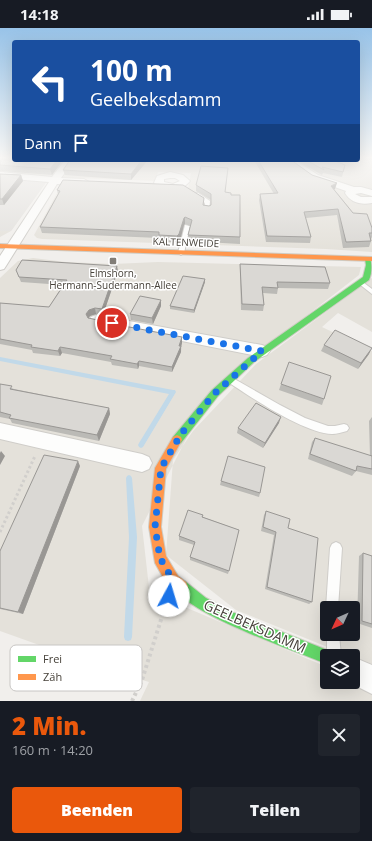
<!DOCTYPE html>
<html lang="de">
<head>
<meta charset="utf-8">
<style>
	body { margin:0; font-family:"Open Sans",sans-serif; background:#20242c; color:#f1f3f6; height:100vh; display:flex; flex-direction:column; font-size:15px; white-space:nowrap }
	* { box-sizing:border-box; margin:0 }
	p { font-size:13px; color:#9ea1a6 }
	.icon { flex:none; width:22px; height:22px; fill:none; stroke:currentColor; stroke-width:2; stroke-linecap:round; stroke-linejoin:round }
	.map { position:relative; height:673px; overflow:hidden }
	.panel { display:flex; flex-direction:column; background:#171b24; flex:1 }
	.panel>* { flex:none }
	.guide { position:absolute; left:12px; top:12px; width:348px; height:122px; border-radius:4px; box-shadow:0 4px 16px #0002; background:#1a4fa0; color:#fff; overflow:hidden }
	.needle { width:26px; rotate:226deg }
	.fabs { position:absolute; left:320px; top:573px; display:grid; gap:8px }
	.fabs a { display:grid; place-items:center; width:40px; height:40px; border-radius:4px; background:#171b24; box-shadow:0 4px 16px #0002; font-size:20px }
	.pin { position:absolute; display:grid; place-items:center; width:34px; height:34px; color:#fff; margin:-17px; border:2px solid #fff; border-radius:50%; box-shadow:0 1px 4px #0007 }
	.me { position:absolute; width:44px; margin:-22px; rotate:6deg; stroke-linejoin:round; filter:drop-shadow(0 0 3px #0008) }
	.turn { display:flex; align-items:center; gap:14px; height:84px; padding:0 12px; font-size:18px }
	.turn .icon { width:52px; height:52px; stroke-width:2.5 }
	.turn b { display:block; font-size:28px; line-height:34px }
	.then { display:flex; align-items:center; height:38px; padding:0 12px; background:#0003; gap:8px; font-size:15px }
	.round { display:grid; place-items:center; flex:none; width:42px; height:42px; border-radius:4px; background:#20242c }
	.summary { display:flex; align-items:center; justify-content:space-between; height:68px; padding:0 12px }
	h1 { font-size:24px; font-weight:800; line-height:30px; color:#ea580c }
	.primary-button { display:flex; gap:8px; margin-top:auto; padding:8px 12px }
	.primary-button a { flex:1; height:46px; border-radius:4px; background:#ea580c; color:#fff; font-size:16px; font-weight:800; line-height:46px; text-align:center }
	.primary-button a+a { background:#20242c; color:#f1f3f6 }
	.status { display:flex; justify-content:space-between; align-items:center; height:28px; padding:0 20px; background:#171b24; direction:ltr }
	.status svg { height:11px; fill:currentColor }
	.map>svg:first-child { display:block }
	.residential { fill:#e4e1da; fill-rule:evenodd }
	.parking { fill:#e2e0dd }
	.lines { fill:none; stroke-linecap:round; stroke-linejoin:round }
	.stream { fill:#c1d9e9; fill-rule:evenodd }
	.lane-casing { stroke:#cfcdc9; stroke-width:2 }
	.street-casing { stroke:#cfcdc9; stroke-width:2 }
	.fast-casing { stroke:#cfccc4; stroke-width:2 }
	.slow-casing { stroke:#cfccc4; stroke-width:2 }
	.path-far1 { stroke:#d1cfcc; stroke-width:3; stroke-dasharray:2.5 2.5; stroke-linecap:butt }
	.path { stroke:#d1cfcc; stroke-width:4; stroke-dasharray:3 3; stroke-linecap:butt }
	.lane { fill:#fdfdfc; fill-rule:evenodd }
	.street { fill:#fdfdfc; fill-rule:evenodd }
	.fast { fill:#63d668; fill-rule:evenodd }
	.slow { fill:#ff974d; fill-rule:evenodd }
	.wall { fill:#bbbab6 }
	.shaded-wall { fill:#999794 }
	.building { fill:#dad8d4; stroke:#999794 }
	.route { stroke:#1a73e8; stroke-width:7; stroke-dasharray:0 12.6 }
	.poi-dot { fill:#827e78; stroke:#fff; stroke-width:1.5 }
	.labels { text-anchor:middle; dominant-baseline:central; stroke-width:3; stroke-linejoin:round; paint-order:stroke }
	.far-street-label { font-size:10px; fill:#464139; stroke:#fff }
	.far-poi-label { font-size:10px; fill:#464139; stroke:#fff }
	.near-street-label { font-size:14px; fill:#464139; stroke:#fff }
	.key { fill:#fff; stroke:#c8c6c4; stroke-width:1 }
	.key-label { font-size:11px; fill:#464139 }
</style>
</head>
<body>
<div class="status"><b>14:18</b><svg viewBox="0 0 49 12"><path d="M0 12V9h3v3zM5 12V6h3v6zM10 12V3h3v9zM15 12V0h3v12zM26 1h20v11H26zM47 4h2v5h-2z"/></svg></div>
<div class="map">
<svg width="372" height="673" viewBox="0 0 372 673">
	<rect width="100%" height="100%" fill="#f1efec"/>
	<path class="residential" d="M0 129 14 132H358V129H372V224L326 221 42 211 37 210 34 207 61 158 188 161 191 145 158 144 155 153 50 149 11 203 0 209Z
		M33 230 66 234 113 236 158 234 361 239 359 247 211 362 142 498 151 577 187 580 327 639V654H353L372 661V673H140L149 654 109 642 0 603V250L18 233Z
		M372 250V304L338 285 322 299 372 323V637L236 582 166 527 173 432 193 403 256 336ZM327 580H353V606H327Z"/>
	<path class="parking" d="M25 152 47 153 11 203H0V177H4Z"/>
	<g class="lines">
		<path class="stream" d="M0 329 173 362H175L176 364 143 419 141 420 139 419 138 417 139 415 169 366 0 333Z
			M129 447 131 448 132 450 137 509 132 609 131 612 128 613 125 612 124 609 129 509 126 450 127 448Z"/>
		<g class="lane-casing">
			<path id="lane" d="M194 165H198L210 173 209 183H205V175L194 167Z
				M185 197 190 198 184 225 181 227 178 225Z
				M360 252 372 261V266L358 255V253Z
				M231 349 280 377 305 390 328 398H335L344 396 347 397 349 400 347 403C342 404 337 406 332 406 304 405 252 370 228 354L227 352 228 350Z
				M336 514 340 516 342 520 338 580H327V583L326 580 330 520 332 516Z
				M327 605 339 606 341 628H327Z"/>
		</g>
		<g class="street-casing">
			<path id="street" d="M65 132H74L61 150 84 151 89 154 84 157 57 156 6 238 4 241 0 242V228L49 154 0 150V144L52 149Z
				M285 132H295L318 147 354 159H361L372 162V168L361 165 355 166 361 169H372V175C361 177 351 175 345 165L346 163 312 151Z
				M170 144 183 147 190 153C181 164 168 162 156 159L154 155 157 148ZM170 150H175L180 153 173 156 164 154V151Z
				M96 287 262 317 267 319 270 323 267 327 262 329 91 295 89 292 91 289Z
				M0 395 142 426 149 429 152 435 149 441 142 444 0 411Z
				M353 629 372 637V666L348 654H353Z"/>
		</g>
		<g class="fast-casing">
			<path id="fast" d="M368 229 370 230C372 236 372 245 369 252L254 334 218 368 181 415 177 417 173 415 172 412 173 409 212 362 248 330 363 249 366 237 365 231Z
				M181 552 186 554 206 570 232 584 332 624 334 628H327V636C297 624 185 585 174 559L176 554Z"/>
		</g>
		<g class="slow-casing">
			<path id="slow" d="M0 216 372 229V233L0 220Z
				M177 407 181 409 182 412 166 441 161 499 166 528 178 548 186 554 188 559 186 564 181 566 168 558 155 535 149 499 155 440 173 409Z"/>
		</g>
		<path class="path-far1" d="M0 504 35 428"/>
		<path class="path" d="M132 673 142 652 165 579"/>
		<use href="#lane" class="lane"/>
		<use href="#street" class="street"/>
		<use href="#fast" class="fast"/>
		<use href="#slow" class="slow"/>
	</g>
	<path class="wall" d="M0 129 63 132 52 147 0 143Z
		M70 132H148L131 152 65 147 63 142Z
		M254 132H291L312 147 335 161H334L353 185 372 200V209L371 211V213L369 219 343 220 337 187 306 190 311 209 310 215 266 214 259 172 260 166H274Z
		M296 132H333L345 137 342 149 323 145 322 147Z
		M228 140 225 164 231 167 240 209V216L188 213V207L190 198 185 196 184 197 180 213 177 214H159V210L42 205 40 199 58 166 57 162 203 177 209 178 211 177V172L196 163V157Z
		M0 146 21 147 23 153 4 177H0Z
		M240 236 330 255 328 261 278 260 277 266 263 265 264 277 263 283 241 282 240 241Z
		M16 242 118 243 103 287 96 286 90 288 88 290 98 292V296L122 300 182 309 181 324 172 344 139 338 138 341 112 337 111 334 62 325 60 328 33 325 32 322 0 316V275L49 279 63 257 21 254Z
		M205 254 194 285 170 281V278Z
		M161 272V278L153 296 131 292 130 286Z
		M324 317 369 326 358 341 321 323Z
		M0 356 14 361 109 380 110 386 99 413 12 395 10 391 0 389Z
		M281 356 324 371 322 377 279 362Z
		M372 389V447L356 443 352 448 308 431 312 414 315 410 370 428 369 393Z
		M279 395 263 420 237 405 238 400Z
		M80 438 23 586 0 581V523Z
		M221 453 260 465 259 469 220 457Z
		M266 483 288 500 312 574 309 576 265 561 274 507 261 503 264 487Z
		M203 487V489L239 502 228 546 190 532V529L194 517 179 512V508Z
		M363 525 372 528V600L357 595 359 528Z"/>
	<path class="shaded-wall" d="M57 132H63L52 147 50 141Z
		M142 132H148L131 152V146Z
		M21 147 23 153 4 177 2 171Z
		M337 155 335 161 330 163 331 158Z
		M185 189V196L184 197 180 213 177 214V208L184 190Z
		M117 238 118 243 103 287 102 281Z
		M205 251V254L194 285V282Z
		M161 272V278L153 296 152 290Z
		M95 280 96 286 90 288 88 291 86 286 89 282Z
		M182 309V315L181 319V318V324L172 344V339Z
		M60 319 62 325 60 328 58 323Z
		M372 320 369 326 358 341 361 335Z
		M139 333V338L138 341 137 336Z
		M109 380 110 386 99 413 97 407Z
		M281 389 279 395 263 420 265 415Z
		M1 423 5 428 0 437V425Z
		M78 433 80 438 23 586 18 584Z"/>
	<path class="building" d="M0 129H14V132H57L50 141 0 137Z
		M70 132H142L131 146 63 142Z
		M258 132H291L312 147 337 155 331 158 353 185 367 186 372 200V205H369L371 213 346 214 338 181 304 184 311 209 267 208 260 166 278 165Z
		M306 132H333L345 137 343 144 322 139 324 142Z
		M201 138 228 140 225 164 231 165V167H240V209L188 207 192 192 185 189 184 190 179 206 177 208 159 207V204L40 199 60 163 57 162 63 152 183 157 204 170 203 177 209 178 211 177V166L196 157Z
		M0 146 21 147 2 171H0Z
		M22 232 117 238 102 281 95 280 89 282 86 286 88 290 98 292 96 296 122 300 124 298 182 309 179 318H181L172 339 139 333 137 336 110 331 112 328 60 319 58 323 31 319 32 317 0 311V275L49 279 67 252 19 249 16 242Z
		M240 236 325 239 330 255 277 254 278 260 262 259 264 277 242 276Z
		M183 248 205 251 194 282 170 278Z
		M140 268 161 272 152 290 130 286Z
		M335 302 372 320 361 335 324 317Z
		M289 334 331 348 324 371 281 356Z
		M0 356 12 358 10 361 109 380 97 407 9 390 11 387 0 384Z
		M256 375 281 389 265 415 238 400Z
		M315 410 372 428V441L357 438 356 443 310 426Z
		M44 427 78 433 18 584 0 580V523Z
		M228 428 265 439 260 465 221 453Z
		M188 482 203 487 202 489 239 502 229 543 190 529 195 514 179 508Z
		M266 483 290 491 288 500 318 510 312 574 267 559 276 504 263 499Z
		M363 525 372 528V596L362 593Z"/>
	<linearGradient id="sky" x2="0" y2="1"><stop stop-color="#98c3e8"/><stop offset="0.58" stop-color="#f9f8f6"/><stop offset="1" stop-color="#f9f8f6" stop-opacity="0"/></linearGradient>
	<rect width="372" height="223" fill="url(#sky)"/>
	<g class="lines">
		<path class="route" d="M112 295 262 323 215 365 181 406 161 440 155 499 160 530 174 554 169 568"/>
	</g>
	<rect class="poi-dot" x="109" y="229" width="8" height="8" rx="2"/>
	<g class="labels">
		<g class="far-street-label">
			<text transform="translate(186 214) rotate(2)">KALTENWEIDE</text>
		</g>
		<g class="far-poi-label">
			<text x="113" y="245">Elmshorn,<tspan x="113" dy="12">Hermann-Sudermann-Allee</tspan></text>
		</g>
		<g class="near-street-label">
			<text transform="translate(255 598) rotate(24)">GEELBEKSDAMM</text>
		</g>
	</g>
	<rect x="10" y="617" width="132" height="46" rx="6" class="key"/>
	<rect x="18" y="628" width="18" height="6" fill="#63d668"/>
	<rect x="18" y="646" width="18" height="6" fill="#ff974d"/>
	<g class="key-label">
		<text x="43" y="635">Frei</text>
		<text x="43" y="653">Zäh</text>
	</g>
</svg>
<div class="fabs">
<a><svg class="needle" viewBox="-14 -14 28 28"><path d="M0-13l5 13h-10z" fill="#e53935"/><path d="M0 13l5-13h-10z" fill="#9ea1a6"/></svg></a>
<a><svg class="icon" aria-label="layers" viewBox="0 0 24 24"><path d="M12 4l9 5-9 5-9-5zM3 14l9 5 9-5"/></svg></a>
</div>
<div class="pin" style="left:112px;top:295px;background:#d93025"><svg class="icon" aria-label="arrive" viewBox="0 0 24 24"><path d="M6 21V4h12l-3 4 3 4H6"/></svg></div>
<svg class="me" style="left:169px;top:568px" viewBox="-20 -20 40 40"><circle r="19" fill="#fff"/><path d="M0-13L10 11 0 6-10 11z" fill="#1a73e8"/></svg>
<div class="guide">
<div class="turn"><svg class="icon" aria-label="left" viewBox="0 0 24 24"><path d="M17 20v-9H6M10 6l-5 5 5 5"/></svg><div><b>100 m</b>Geelbeksdamm</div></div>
<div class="then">Dann<svg class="icon" aria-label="arrive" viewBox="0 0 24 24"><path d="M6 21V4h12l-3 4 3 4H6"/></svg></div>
</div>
</div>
<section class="panel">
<div class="summary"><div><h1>2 Min.</h1><p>160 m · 14:20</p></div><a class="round"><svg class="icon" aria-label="close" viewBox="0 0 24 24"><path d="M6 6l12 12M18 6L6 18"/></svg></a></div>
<div class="primary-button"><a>Beenden</a><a>Teilen</a></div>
</section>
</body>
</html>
